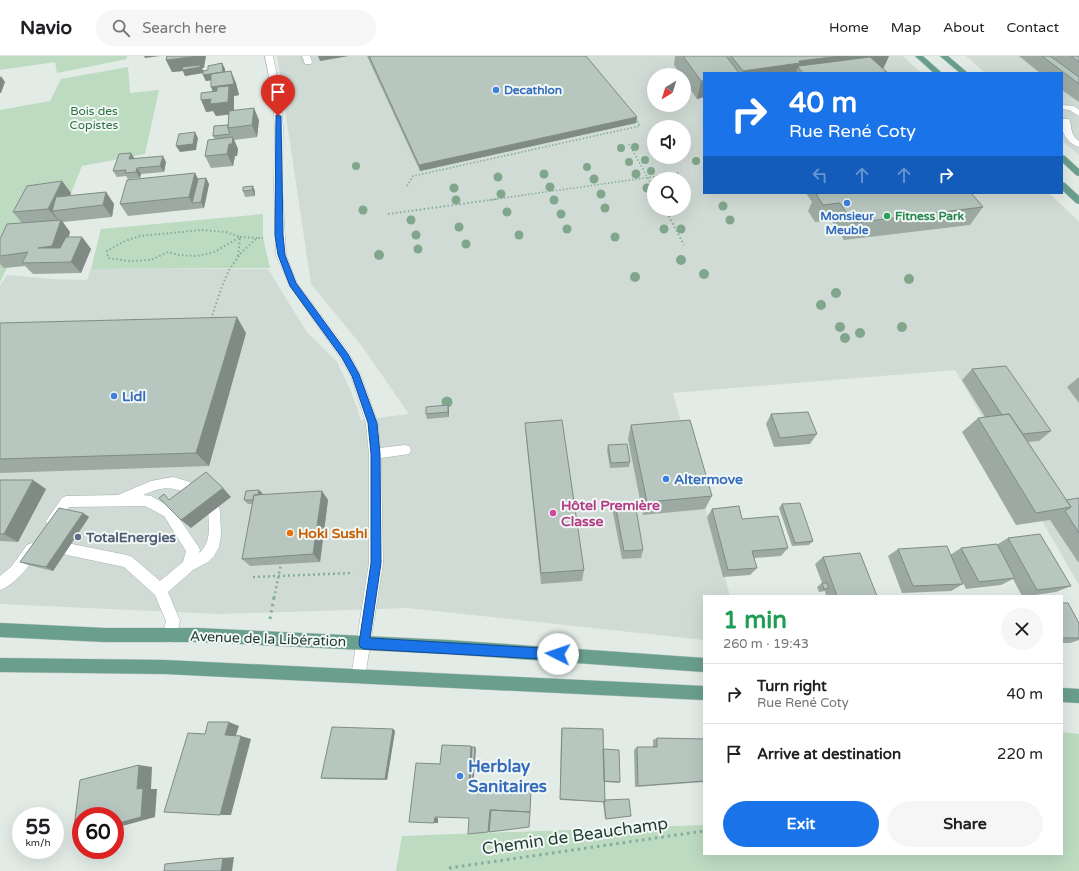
<!DOCTYPE html>
<html lang="en">
<head>
<meta charset="utf-8">
<style>
	body { margin:0; font-family:"Varela Round",sans-serif; background:#f6f6f6; color:#202124; height:100vh; display:flex; flex-direction:column; font-size:15px; white-space:nowrap }
	* { box-sizing:border-box; margin:0 }
	p { font-size:13px; color:#757577 }
	.icon { flex:none; width:22px; height:22px; fill:none; stroke:currentColor; stroke-width:2; stroke-linecap:round; stroke-linejoin:round }
	.map { position:relative; flex:1; overflow:hidden }
	.side { position:absolute; left:703px; top:539px; width:360px; height:260px; display:flex; flex-direction:column; background:#fff; border-radius:0px; box-shadow:0 4px 16px #0002 }
	.side>* { flex:none }
	.top-card { position:absolute; left:703px; top:16px; width:360px; height:122px; border-radius:0px; box-shadow:0 4px 16px #0002; background:#1a73e8; color:#fff; overflow:hidden }
	.needle { width:26px; rotate:218deg }
	.tools { position:absolute; left:647px; top:12px; display:grid; gap:8px }
	.tools a { display:grid; place-items:center; width:44px; height:44px; border-radius:50%; background:#fff; box-shadow:0 4px 16px #0002; font-size:20px }
	.speed { position:absolute; left:12px; top:751px; display:flex; gap:8px; font-size:20px; font-weight:700; text-align:center }
	.speed>* { display:grid; place-content:center; width:52px; height:52px; border-radius:50%; background:#fff; box-shadow:0 4px 16px #0002; line-height:1 }
	.speed small { font-size:10px; font-weight:400 }
	.speed .limit { border:6px solid #d22; background:#fff; color:#111 }
	.pin { position:absolute; display:grid; place-items:center; width:34px; height:34px; color:#fff; margin:-41px -17px; border-radius:50% 50% 50% 0; rotate:-45deg; box-shadow:0 0 4px #0007 }
	.pin .icon { rotate:45deg }
	.me { position:absolute; width:44px; margin:-22px; rotate:274deg; stroke-linejoin:round; filter:drop-shadow(0 0 3px #0008) }
	.turn { display:flex; align-items:center; gap:14px; height:84px; padding:0 20px; font-size:18px }
	.turn .icon { width:52px; height:52px; stroke-width:2.5 }
	.turn b { display:block; font-size:28px; line-height:34px }
	.lanes { display:flex; align-items:center; height:38px; padding:0 20px; background:#0003; justify-content:center; gap:20px; direction:ltr }
	.lanes .off { opacity:.35 }
	.round { display:grid; place-items:center; flex:none; width:42px; height:42px; border-radius:21px; background:#f6f6f6 }
	.summary { display:flex; align-items:center; justify-content:space-between; height:68px; padding:0 20px }
	h1 { font-size:24px; font-weight:700; line-height:30px; color:#1e9e55 }
	.button { display:flex; gap:8px; margin-top:auto; padding:8px 20px }
	.button a { flex:1; height:46px; border-radius:24px; background:#1a73e8; color:#fff; font-size:16px; font-weight:700; line-height:46px; text-align:center }
	.button a+a { background:#f6f6f6; color:#202124 }
	ul { padding:0; list-style:none }
	li { display:flex; align-items:center; gap:12px; height:60px; padding:0 20px; border-top:1px solid #e0e0e0 }
	li div { flex:1 }
	li b { display:block; font-size:15px }
	li em { font-style:normal }
	header { display:flex; align-items:center; gap:24px; box-sizing:border-box; height:56px; padding:0 20px; background:#fff; border-bottom:1px solid #e0e0e0 }
	header strong { font-size:19px }
	nav { display:flex; gap:22px; margin-inline-start:auto; font-size:14px }
	.search { width:280px; height:36px; background:#f6f6f6; display:flex; align-items:center; gap:10px; box-sizing:border-box; padding:0 14px; border-radius:22px; color:#757577; font-size:15px }
	.map>svg:first-child { display:block }
	.built { fill:#d0dbd5; fill-rule:evenodd }
	.green { fill:#bcdbc1 }
	.lines { fill:none; stroke-linecap:round; stroke-linejoin:round }
	.minor-casing { stroke:#a5b3ad; stroke-width:1 }
	.major-casing { stroke:#c1c8c6; stroke-width:1 }
	.path-far3 { stroke:#84ad9d; stroke-width:1.5; stroke-dasharray:1.5 2; stroke-linecap:butt }
	.path-far2 { stroke:#84ad9d; stroke-width:2; stroke-dasharray:1.5 2.5; stroke-linecap:butt }
	.path-far1 { stroke:#84ad9d; stroke-width:2.5; stroke-dasharray:2 3; stroke-linecap:butt }
	.path { stroke:#84ad9d; stroke-width:3; stroke-dasharray:2.5 4; stroke-linecap:butt }
	.minor { fill:#fff; fill-rule:evenodd }
	.major { fill:#699f8c; fill-rule:evenodd }
	.tree { fill:#80a78c }
	.wall { fill:#9daaa4 }
	.shaded-wall { fill:#808b86 }
	.building { fill:#b7c6bf; stroke:#808b86 }
	.route { fill:#1a73e8; stroke:#114b97 }
	.shop-dot { fill:#3f7fe0; stroke:#f2f8f5; stroke-width:1.5 }
	.leisure-dot { fill:#2e9e5b; stroke:#f2f8f5; stroke-width:1.5 }
	.hotel-dot { fill:#d1479c; stroke:#f2f8f5; stroke-width:1.5 }
	.food-dot { fill:#e8710a; stroke:#f2f8f5; stroke-width:1.5 }
	.service-dot { fill:#5c6f8a; stroke:#f2f8f5; stroke-width:1.5 }
	.labels { text-anchor:middle; dominant-baseline:central; stroke-width:4; stroke-linejoin:round; paint-order:stroke }
	.far-shop-label { font-size:12px; font-weight:bold; fill:#366cbe; stroke:#f2f8f5; text-anchor:start }
	.far-park-label { font-size:12px; fill:#2f7042; stroke:#f2f8f5 }
	.far-leisure-label { font-size:12px; font-weight:bold; fill:#27864d; stroke:#f2f8f5; text-anchor:start }
	.shop-label { font-size:14px; font-weight:bold; fill:#366cbe; stroke:#f2f8f5; text-anchor:start }
	.hotel-label { font-size:14px; font-weight:bold; fill:#b23c85; stroke:#f2f8f5; text-anchor:start }
	.food-label { font-size:14px; font-weight:bold; fill:#c56008; stroke:#f2f8f5; text-anchor:start }
	.service-label { font-size:14px; font-weight:bold; fill:#4e5e75; stroke:#f2f8f5; text-anchor:start }
	.street-label { font-size:14px; fill:#233c33; stroke:#f2f8f5 }
	.near-shop-label { font-size:17px; font-weight:bold; fill:#366cbe; stroke:#f2f8f5; text-anchor:start }
	.near-street-label { font-size:17px; fill:#233c33; stroke:#f2f8f5 }
</style>
</head>
<body>
<header>
<strong>Navio</strong>
<div class="search"><svg class="icon" aria-label="search" viewBox="0 0 24 24"><circle cx="10" cy="10" r="6"/><path d="M15 15l6 6"/></svg>Search here</div>
<nav><a>Home</a><a>Map</a><a>About</a><a>Contact</a></nav>
</header>
<div class="map">
<svg width="1079" height="815" viewBox="0 0 1079 815">
	<rect width="100%" height="100%" fill="#e2ebe6"/>
	<path class="built" d="M277 0H903L921 17H704V137H1049L1079 166V529L955 314 673 337 730 540H704V584L408 552 219 558 0 548V229L7 219 51 223 87 224 91 213H268L306 275 337 306 351 335 361 364 409 358 361 289 311 228ZM654 19H684V49H654ZM654 71H684V101H654ZM654 123H684V153H654Z
		M966 0H1079V99L1062 85V17H985Z"/>
	<path class="green" d="M0 0H127V3L57 17 55 6 0 14Z
		M128 11 130 37 159 34 145 98 82 110 69 142 60 171 24 178 0 226V54L50 45 61 23Z
		M263 158V182L270 212 91 213 101 173Z
		M1062 676 1079 678V815H396L402 780 704 769V798H1062Z"/>
	<g class="lines">
		<g class="minor-casing">
			<path id="minor" d="M265 0H273L280 37 283 72 282 128 286 199 297 227 349 297 361 320 378 367 380 392 405 389 409 390 411 394 409 398 381 402 383 507 365 621 363 626 358 628 353 626 351 621 369 507V398L366 367 351 320 341 303 290 230 276 199 274 128 275 72 272 37Z
				M302 0H310L312 6 311 8H305Z
				M1062 49 1074 50 1079 54V60L1069 54 1062 53Z
				M1063 63H1069C1073 73 1069 77 1079 85V91C1068 88 1059 75 1063 63Z
				M173 421 187 425 204 433 206 437 204 441 200 442C175 433 170 427 143 439L151 440 172 452 198 490 200 494 199 497C212 486 209 469 208 454L210 450 214 448 218 450 220 454 221 479 219 491 214 500 208 506 193 514 168 536 180 565 175 585 170 587 165 585 163 580 166 565 155 539 124 511 67 499 62 497 60 493 62 489 67 487 127 499 132 501 160 525 183 506 186 495 164 460 145 450 69 451 56 469 52 471 48 469 46 465 62 442 66 440 118 439 151 425Z
				M32 487 37 489 39 493C31 509 16 528 0 534V520L11 511 27 489Z"/>
		</g>
		<g class="major-casing">
			<path id="major" d="M915 0H923L942 17H934Z
				M940 0H948L968 17H960Z
				M1062 99 1065 100 1079 113V120L1076 119 1062 106Z
				M1062 126 1065 127 1079 140V148L1076 147 1062 134Z
				M0 567 105 572H197L448 584 704 602V616L448 598 197 586H105L0 581Z
				M0 602 165 604 704 630V644L165 618 0 616Z
				M1062 632 1079 633V647L1062 646Z"/>
		</g>
		<path class="path-far3" d="M629 88 654 133
			M407 130 413 120 640 70 635 62
			M490 144 679 117"/>
		<path class="path-far2" d="M665 153 684 189
			M388 158 497 143
			M202 174 226 176 240 181 214 196 197 200 179 199 168 196 151 204 128 205 108 202 107 195 125 185 140 180Z
			M240 181 257 182
			M238 200 240 182
			M211 263 222 230 229 214 241 197 257 182H263"/>
		<path class="path-far1" d="M253 521 353 517
			M274 542 281 508"/>
		<path class="path" d="M270 563 274 541
			M449 812 704 775"/>
		<use href="#minor" class="minor"/>
		<use href="#major" class="major"/>
	</g>
	<g class="tree">
		<circle cx="635" cy="91" r="4"/>
		<circle cx="621" cy="92" r="4"/>
		<circle cx="645" cy="104" r="4"/>
		<circle cx="696" cy="105" r="4"/>
		<circle cx="629" cy="106" r="4"/>
		<circle cx="356" cy="110" r="4"/>
		<circle cx="587" cy="111" r="4"/>
		<circle cx="651" cy="115" r="4"/>
		<circle cx="544" cy="118" r="4.5"/>
		<circle cx="636" cy="118" r="4.5"/>
		<circle cx="498" cy="121" r="4.5"/>
		<circle cx="594" cy="123" r="4.5"/>
		<circle cx="550" cy="131" r="4.5"/>
		<circle cx="454" cy="132" r="4.5"/>
		<circle cx="647" cy="132" r="4.5"/>
		<circle cx="501" cy="138" r="4.5"/>
		<circle cx="601" cy="138" r="4.5"/>
		<circle cx="456" cy="144" r="4.5"/>
		<circle cx="554" cy="144" r="4.5"/>
		<circle cx="723" cy="150" r="4.5"/>
		<circle cx="605" cy="152" r="4.5"/>
		<circle cx="363" cy="154" r="4.5"/>
		<circle cx="507" cy="156" r="4.5"/>
		<circle cx="561" cy="158" r="4.5"/>
		<circle cx="411" cy="164" r="4.5"/>
		<circle cx="730" cy="164" r="4.5"/>
		<circle cx="459" cy="171" r="4.5"/>
		<circle cx="567" cy="173" r="4.5"/>
		<circle cx="664" cy="173" r="4.5"/>
		<circle cx="681" cy="173" r="4.5"/>
		<circle cx="416" cy="179" r="4.5"/>
		<circle cx="519" cy="179" r="4.5"/>
		<circle cx="615" cy="181" r="4.5"/>
		<circle cx="466" cy="188" r="4.5"/>
		<circle cx="418" cy="193" r="4.5"/>
		<circle cx="379" cy="199" r="5"/>
		<circle cx="681" cy="204" r="5"/>
		<circle cx="704" cy="218" r="5"/>
		<circle cx="635" cy="221" r="5"/>
		<circle cx="909" cy="223" r="5"/>
		<circle cx="836" cy="237" r="5"/>
		<circle cx="821" cy="249" r="5"/>
		<circle cx="840" cy="271" r="5"/>
		<circle cx="902" cy="271" r="5"/>
		<circle cx="860" cy="277" r="5"/>
		<circle cx="845" cy="282" r="5"/>
		<circle cx="447" cy="346" r="5.5"/>
	</g>
	<path class="wall" d="M367 0H586L637 61 636 67 420 115Z
		M675 0H889L883 13 887 16 886 17H704V41L697 43 684 24V19H681L674 9Z
		M1019 0H1079V46L1076 44 1062 34V17H1040Z
		M166 4 204 12H202L203 15 208 14 222 7 225 13V16L236 27 239 39 234 40V55L259 64 257 81 234 84 238 93 237 100H235L233 110 211 112 205 100 215 84 213 80 228 69 229 58 216 60 213 55 206 56 213 36 211 24 206 25 203 19V15V17L185 20 183 15 172 16Z
		M134 102 166 106 164 116 141 118 140 122 128 123 126 120 117 121 113 115Z
		M195 117 198 123 206 122 209 128 204 152 128 160 120 148Z
		M62 125 71 137 70 140 106 136 114 148 112 161 63 166 70 176 69 181H82L91 193 81 217 33 218 25 210 4 212 0 208V183L22 167 13 156Z
		M253 130 255 136V140L245 141 243 135Z
		M806 137H971L983 151 970 169 844 184 832 165 815 166 808 155 812 146Z
		M0 267 246 277 209 410 0 417Z
		M972 313 1051 375 1039 385 1028 386 1066 444 1079 442V506H1078L1050 464 1016 469 962 376 978 362 985 361 962 324Z
		M1079 321V347L1067 331Z
		M449 354V361L427 363 426 358Z
		M771 358 817 378 810 388 774 391 766 368Z
		M525 367 584 514 582 525 541 528 526 381Z
		M631 369 712 440 705 453 643 459 628 383Z
		M608 389 630 406 629 411 610 412 607 394Z
		M0 424 46 433 18 486 0 485Z
		M259 434 263 439 322 435 328 444 320 506 250 510 242 503 252 448H248L244 444Z
		M615 448 643 494 641 502 622 503 613 457Z
		M782 448 813 485 809 489 792 490 779 452Z
		M712 453 742 463 788 492 781 500 754 502 757 512 750 519 723 521 707 461Z
		M83 457 89 461 53 515 28 509 20 506Z
		M1008 482 1071 530 1056 536 1028 540H1022L1013 523 1001 529 966 533 960 520 963 528 951 535 902 537 888 500 898 493 950 499 961 492 998 488Z
		M823 501 877 540H826L825 535 819 536 817 531 822 527 815 508Z
		M1062 547 1079 567V584L1070 587H1062Z
		M562 672 603 693 620 726 619 727 604 726 605 744 631 760 605 763 603 746 560 744 561 675Z
		M393 673 395 675 387 724 325 723 321 722Z
		M657 682 704 683V726L635 731 634 694 637 691H653V684Z"/>
	<path class="shaded-wall" d="M144 0H160L145 2Z
		M199 0H206L204 12H202L203 15V17L185 20 183 15 172 16 166 4Z
		M318 0H349L320 5Z
		M840 0H889L882 15 798 11 796 17H742L743 15 799 5Z
		M222 7 225 13 226 22 206 25 203 19Z
		M231 15 236 27 239 39 234 40V58L216 60 213 55 206 56 201 44 211 43H216L211 31Z
		M1 20 5 26 1 37H0V22Z
		M701 25H704V41L697 43Z
		M254 52 259 64 257 81 252 69Z
		M637 61 636 67 420 115 419 109Z
		M195 76 198 82 196 94 180 96 176 90Z
		M233 81 238 93 237 100H235L233 110 227 98 229 88Z
		M131 97 135 103H129Z
		M163 100 166 106 164 116 160 110Z
		M137 112 141 118 140 122 136 116Z
		M195 117 201 129 192 147 189 141Z
		M206 122 209 128 204 152 201 146Z
		M62 125 71 137 63 154 52 155 58 163V164L48 153Z
		M253 130 255 136V140L252 134Z
		M106 136 114 148 112 161 103 149Z
		M61 164 70 176 62 202 38 192Z
		M82 181 91 193 81 217 71 206Z
		M237 261 246 277 209 410 196 397Z
		M448 349 449 354V361L448 356Z
		M33 424 46 433 18 486 4 478Z
		M223 432 231 441 191 472 181 464Z
		M259 434 263 438 261 448 258 443Z
		M322 435 328 444 320 506 313 498Z
		M83 457 89 461 53 515 46 511Z
		M229 666 239 670 235 682 225 679Z
		M393 673 395 675 387 724 385 723Z
		M241 680 251 683 231 759H220Z
		M471 690 474 693 471 731 469 730Z
		M475 691 476 693 473 732 472 731Z
		M139 709 152 711 151 733H157L155 761 115 772V768L137 733Z
		M490 754H492L490 775 488 776Z
		M435 761 438 762V767H434Z
		M81 777V779H73Z
		M234 801 232 815H221L223 802Z"/>
	<path class="building" d="M167 0H199L166 4Z
		M369 0H586L637 61 419 109Z
		M683 0H726L739 17H704V25H701Z
		M731 0H840L799 5 800 7 743 15Z
		M1042 0H1050L1079 21V28Z
		M1071 0H1079V6Z
		M870 1 887 16 876 17H803L798 11 799 10Z
		M222 7 223 16 203 19V15L208 14V10Z
		M200 9V11L183 14 182 11Z
		M231 15 234 28 211 31V18Z
		M229 30 228 46 210 48 211 43 201 44V37L217 35V31Z
		M254 52 252 69 228 72 229 55Z
		M228 69V72L230 78 213 80 214 70Z
		M195 76 193 88 176 90 179 78Z
		M233 81 232 88H229L227 98 205 100 208 84Z
		M131 97 129 103 163 100 160 110 137 112 136 116 125 117 126 114 113 115 119 98Z
		M195 117 189 141 120 148 127 124Z
		M206 122 201 146 192 147 198 123Z
		M62 125 48 153 13 156 27 130Z
		M253 130 252 134 243 135V131Z
		M106 136 103 149 52 155 56 141Z
		M825 137H971L983 151 853 167 840 147 823 149 816 138Z
		M61 164 52 190 38 192H60L66 181H82L71 206 22 207 28 196 0 200V183L7 168Z
		M237 261 196 397 0 403V267Z
		M1006 310 1051 375 1023 378 1009 358 1002 359 972 313Z
		M448 349V356L426 358V351Z
		M808 356 817 378 780 382 771 358Z
		M1009 358 1071 451 1036 457 978 362Z
		M562 364 584 514 541 517 525 367Z
		M690 364 712 440 647 446 631 369Z
		M627 388 630 406 611 407 608 389Z
		M206 416 223 432 181 464 159 442 164 438 169 444Z
		M0 424H33L4 478H0Z
		M259 434 258 439H254L253 444H244L246 435Z
		M322 435 313 498 242 503 254 439Z
		M1079 442V477L1065 455 1071 451 1066 444Z
		M635 447 643 494 624 495 615 448Z
		M800 447 813 485 795 487 782 448Z
		M739 450 742 463 778 460 788 492 752 495 757 512 728 514 712 453Z
		M59 452 83 457 46 511 20 506Z
		M1040 478 1071 530 1037 534 1008 482Z
		M997 488 1015 522 979 526 961 492Z
		M947 490 963 528 913 530 898 493Z
		M860 497 877 540H837L823 501Z
		M822 527H827L829 532 824 533Z
		M1062 547H1068L1079 567V582H1062Z
		M208 666H229L225 679 241 680 220 759 164 756 188 677 205 678Z
		M332 671 393 673 385 723 321 722Z
		M562 672 603 673 605 746 560 743Z
		M657 682 704 683V725L638 730 637 691H657Z
		M442 689 471 690 469 730 531 733 530 756 490 754 488 776 468 778 469 762 435 761 434 767 409 766 416 707 440 708Z
		M472 691H475L472 730H470Z
		M603 693 619 694 620 726 604 725Z
		M139 709 137 733 143 732 141 761 115 768V760H81V777L73 779 80 724Z
		M629 743 631 760 606 763 604 746H605V744Z
		M491 754 530 756 529 771 489 776Z
		M223 802 221 815H164L165 808Z"/>
	<path class="route" d="M276 59 281 60 283 179 285 199 296 227 348 298 359 318 377 367 380 398 381 507 370 582 558 593 562 595 563 598 562 602 558 604 364 593 360 591 359 587 371 507V398L368 367 352 320 342 302 290 230 278 199 275 179Z"/>
	<g class="shop-dot">
		<circle cx="496" cy="34" r="4"/>
		<circle cx="847" cy="147" r="4"/>
		<circle cx="114" cy="340" r="4"/>
		<circle cx="666" cy="423" r="4"/>
		<circle cx="460" cy="720" r="4"/>
	</g>
	<circle class="leisure-dot" cx="887" cy="160" r="4"/>
	<circle class="hotel-dot" cx="553" cy="457" r="4"/>
	<circle class="food-dot" cx="290" cy="477" r="4"/>
	<circle class="service-dot" cx="78" cy="481" r="4"/>
	<g class="labels">
		<g class="far-shop-label">
			<text x="504" y="34">Decathlon</text>
			<text x="847" y="160" text-anchor="middle">Monsieur<tspan x="847" dy="14">Meuble</tspan></text>
		</g>
		<g class="far-park-label">
			<text x="94" y="55">Bois des<tspan x="94" dy="14">Copistes</tspan></text>
		</g>
		<g class="far-leisure-label">
			<text x="895" y="160">Fitness Park</text>
		</g>
		<g class="shop-label">
			<text x="122" y="340">Lidl</text>
			<text x="674" y="423">Altermove</text>
		</g>
		<g class="hotel-label">
			<text x="561" y="449">Hôtel Première<tspan x="561" dy="16">Classe</tspan></text>
		</g>
		<g class="food-label">
			<text x="298" y="477">Hoki Sushi</text>
		</g>
		<g class="service-label">
			<text x="86" y="481">TotalEnergies</text>
		</g>
		<g class="street-label">
			<text transform="translate(268 583) rotate(2)">Avenue de la Libération</text>
		</g>
		<g class="near-shop-label">
			<text x="468" y="710">Herblay<tspan x="468" dy="20">Sanitaires</tspan></text>
		</g>
		<g class="near-street-label">
			<text transform="translate(575 780) rotate(-8)">Chemin de Beauchamp</text>
		</g>
	</g>
</svg>
<div class="tools">
<a><svg class="needle" viewBox="-14 -14 28 28"><path d="M0-13l5 13h-10z" fill="#e53935"/><path d="M0 13l5-13h-10z" fill="#757577"/></svg></a>
<a><svg class="icon" aria-label="sound" viewBox="0 0 24 24"><path d="M4 9h4l5-4v14l-5-4H4zM17 9q2 3 0 6"/></svg></a>
<a><svg class="icon" aria-label="search" viewBox="0 0 24 24"><circle cx="10" cy="10" r="6"/><path d="M15 15l6 6"/></svg></a>
</div>
<div class="speed"><div>55<small>km/h</small></div><div class="limit">60</div></div>
<div class="pin" style="left:278px;top:60px;background:#d93025"><svg class="icon" aria-label="arrive" viewBox="0 0 24 24"><path d="M6 21V4h12l-3 4 3 4H6"/></svg></div>
<svg class="me" style="left:558px;top:598px" viewBox="-20 -20 40 40"><circle r="19" fill="#fff"/><path d="M0-13L10 11 0 6-10 11z" fill="#1a73e8"/></svg>
<div class="top-card">
<div class="turn"><svg class="icon" aria-label="right" viewBox="0 0 24 24"><path d="M7 20v-9h11M14 6l5 5-5 5"/></svg><div><b>40 m</b>Rue René Coty</div></div>
<div class="lanes"><svg class="icon off" aria-label="left" viewBox="0 0 24 24"><path d="M17 20v-9H6M10 6l-5 5 5 5"/></svg><svg class="icon off" aria-label="ahead" viewBox="0 0 24 24"><path d="M12 20V5M6 11l6-6 6 6"/></svg><svg class="icon off" aria-label="ahead" viewBox="0 0 24 24"><path d="M12 20V5M6 11l6-6 6 6"/></svg><svg class="icon" aria-label="right" viewBox="0 0 24 24"><path d="M7 20v-9h11M14 6l5 5-5 5"/></svg></div>
</div>
<section class="side">
<div class="summary"><div><h1>1 min</h1><p>260 m · 19:43</p></div><a class="round"><svg class="icon" aria-label="close" viewBox="0 0 24 24"><path d="M6 6l12 12M18 6L6 18"/></svg></a></div>
<ul>
<li><svg class="icon" aria-label="right" viewBox="0 0 24 24"><path d="M7 20v-9h11M14 6l5 5-5 5"/></svg><div><b>Turn right</b><p>Rue René Coty</p></div><em>40 m</em></li>
<li><svg class="icon" aria-label="arrive" viewBox="0 0 24 24"><path d="M6 21V4h12l-3 4 3 4H6"/></svg><div><b>Arrive at destination</b></div><em>220 m</em></li>
</ul>
<div class="button"><a>Exit</a><a>Share</a></div>
</section>
</div>
</body>
</html>
